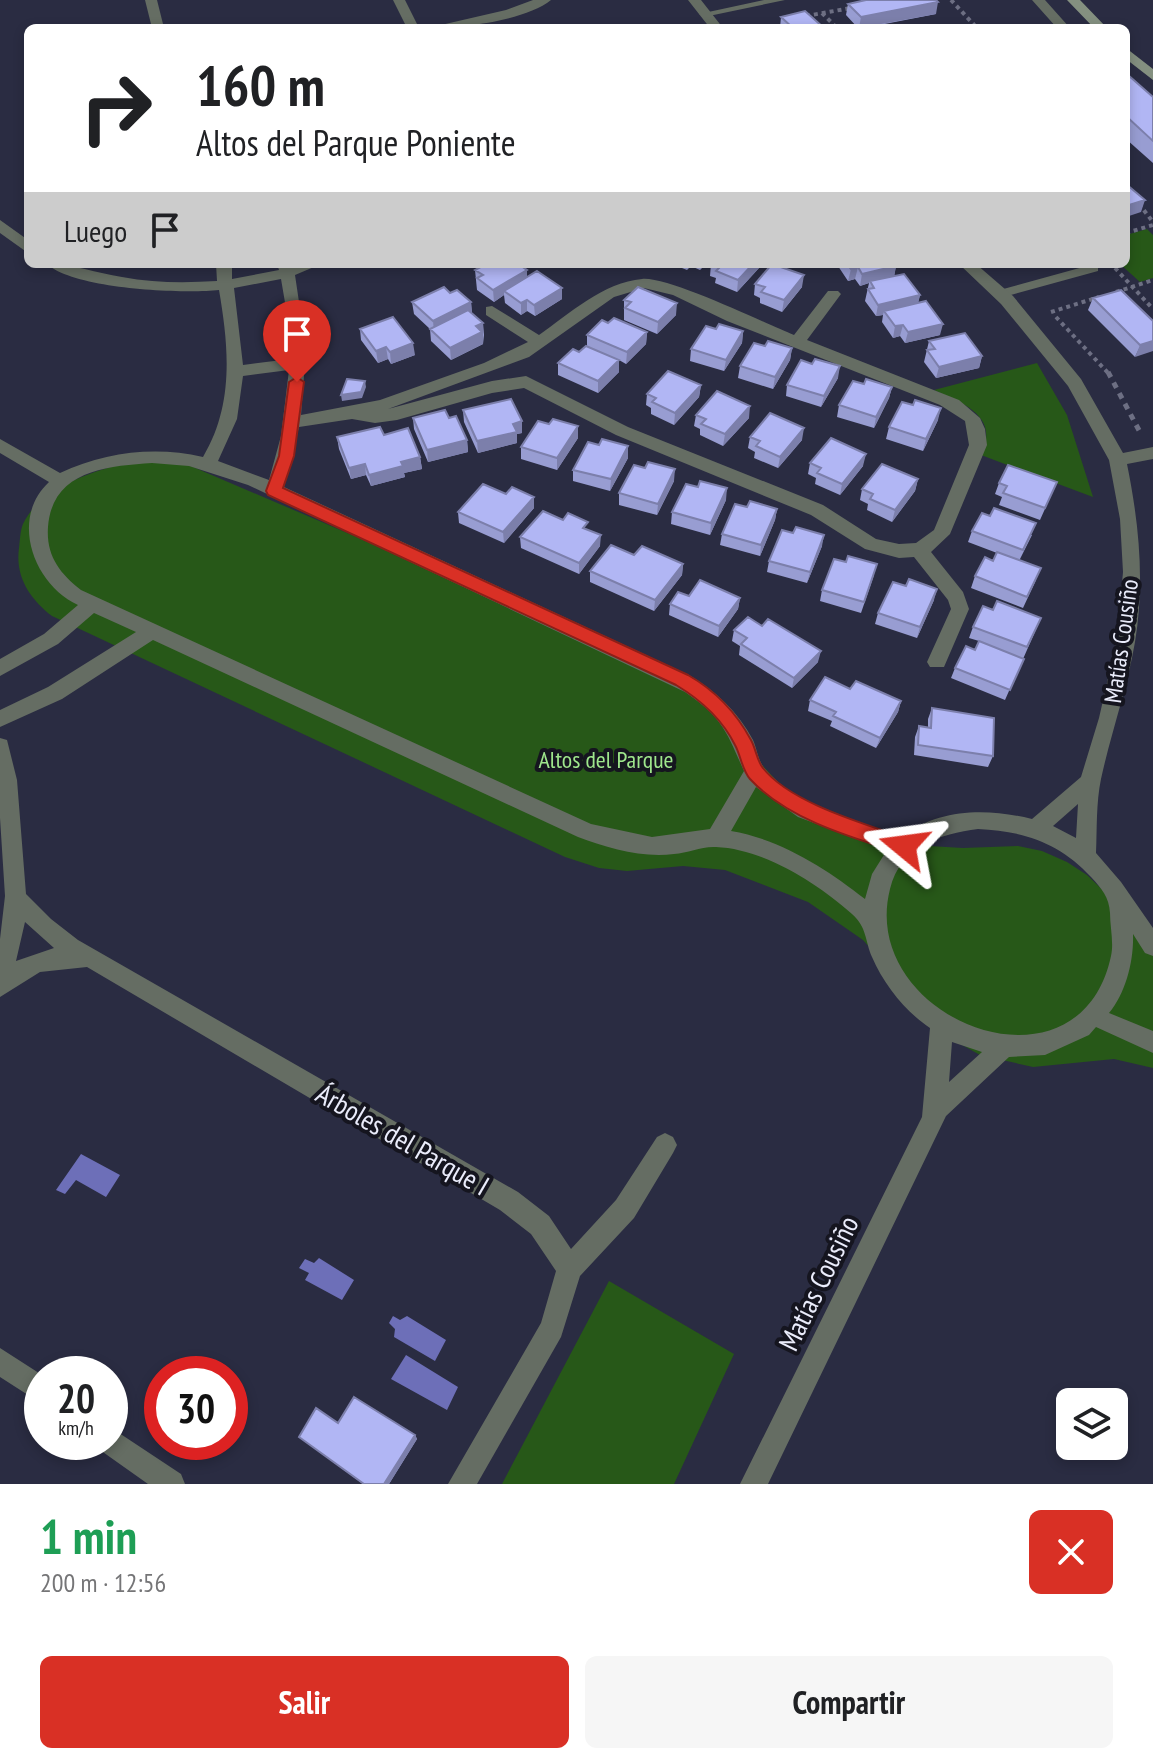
<!DOCTYPE html>
<html lang="es">
<head>
<meta charset="utf-8">
<style>
	body { margin:0; font-family:"PT Sans Narrow",sans-serif; background:#f6f6f6; color:#202124; height:100vh; display:flex; flex-direction:column; font-size:30px; white-space:nowrap }
	* { box-sizing:border-box; margin:0 }
	p { font-size:26px; color:#757577 }
	.icon { flex:none; width:44px; height:44px; fill:none; stroke:currentColor; stroke-width:2; stroke-linecap:round; stroke-linejoin:round }
	.map { position:relative; height:1484px; overflow:hidden }
	.panel { display:flex; flex-direction:column; background:#fff; flex:1 }
	.panel>* { flex:none }
	.hud { position:absolute; left:24px; top:24px; width:1106px; height:244px; border-radius:12px; box-shadow:0 4px 12px #0003; background:#fff; color:#202124; overflow:hidden }
	.tools { position:absolute; left:1056px; top:1388px; display:grid; gap:16px }
	.tools a { display:grid; place-items:center; width:72px; height:72px; border-radius:12px; background:#fff; box-shadow:0 4px 12px #0003; font-size:40px }
	.speed { position:absolute; left:24px; top:1356px; display:flex; gap:16px; font-size:40px; font-weight:700; text-align:center }
	.speed>* { display:grid; place-content:center; width:104px; height:104px; border-radius:50%; background:#fff; box-shadow:0 4px 12px #0003; line-height:1 }
	.speed small { font-size:20px; font-weight:400 }
	.speed .limit { border:12px solid #d22; background:#fff; color:#111 }
	.pin { position:absolute; display:grid; place-items:center; width:68px; height:68px; color:#fff; margin:-82px -34px; border-radius:50% 50% 50% 0; rotate:-45deg; box-shadow:0 0 8px #0007 }
	.pin .icon { rotate:45deg }
	.me { position:absolute; width:88px; margin:-44px; rotate:286deg; stroke-linejoin:round; filter:drop-shadow(0 0 6px #0008) }
	.turn { display:flex; align-items:center; gap:28px; height:168px; padding:0 40px; font-size:36px }
	.turn .icon { width:104px; height:104px; stroke-width:2.5 }
	.turn b { display:block; font-size:56px; line-height:68px }
	.then { display:flex; align-items:center; height:76px; padding:0 40px; background:#0003; gap:16px; font-size:30px }
	.round { display:grid; place-items:center; flex:none; width:84px; height:84px; border-radius:12px; background:#f6f6f6 }
	.overview { display:flex; align-items:center; justify-content:space-between; height:136px; padding:0 40px }
	h1 { font-size:48px; font-weight:700; line-height:60px; color:#1e9e55 }
	.primary-button { display:flex; gap:16px; margin-top:auto; padding:16px 40px }
	.primary-button a { flex:1; height:92px; border-radius:12px; background:#d93025; color:#fff; font-size:32px; font-weight:700; line-height:92px; text-align:center }
	.primary-button a+a { background:#f6f6f6; color:#202124 }
	.map>svg:first-child { display:block }
	.green { fill:#275818 }
	.water { fill:#6d6fb8 }
	.lines { fill:none; stroke-linecap:round; stroke-linejoin:round }
	.path-far1 { stroke:#6d6f83; stroke-width:4; stroke-dasharray:4 4; stroke-linecap:butt }
	.path { stroke:#6d6f83; stroke-width:5; stroke-dasharray:6 6; stroke-linecap:butt }
	.lane { fill:#656d63; fill-rule:evenodd }
	.street { fill:#656d63; fill-rule:evenodd }
	.secondary { fill:#849080; fill-rule:evenodd }
	.wall { fill:#989dd2 }
	.shaded-wall { fill:#7c7fab }
	.building { fill:#b1b6f4; stroke:#7c7fab; stroke-width:2 }
	.route { fill:#d93025; stroke:#8d1f18; stroke-width:2 }
	.labels { text-anchor:middle; dominant-baseline:central; stroke-width:8; stroke-linejoin:round; paint-order:stroke }
	.street-label { font-size:24px; fill:#eaecfb; stroke:#15151f }
	.park-label { font-size:24px; fill:#9fe78c; stroke:#15151f }
	.near-street-label { font-size:28px; fill:#eaecfb; stroke:#15151f }
</style>
</head>
<body>
<div class="map">
<svg width="1153" height="1484" viewBox="0 0 1153 1484">
	<rect width="100%" height="100%" fill="#2a2c42"/>
	<path class="green" d="M1147 229 1153 235V278L1140 282 1120 264H1126V235Z
		M1037 363 1067 415 1093 497 981 455C1000 416 964 404 934 390Z
		M138 460 186 464 680 675 786 791 833 820 912 845 963 848 1018 846 1042 851 1067 862 1087 875 1115 902 1153 956V1068L1114 1059 1033 1067 980 1055 950 1038 863 940 808 902 725 870 683 866 627 871 599 868 565 857 52 616C30 599 15 577 19 548 20 541 20 531 23 524 41 485 100 469 138 460Z
		M609 1281 734 1354 674 1484H502Z"/>
	<path class="water" d="M81 1154 120 1175 106 1197 76 1180 65 1194 56 1190Z
		M319 1258 354 1280 342 1300 305 1280 309 1273 299 1268 305 1259 314 1263Z
		M393 1316 400 1320 407 1316 446 1340 435 1361 394 1337 395 1329 389 1323Z
		M406 1355 458 1387 447 1410 391 1379Z"/>
	<g class="lines">
		<path class="path-far1" d="M951 0 977 28
			M822 13 837 28
			M806 16 851 8
			M1139 204 1153 222
			M1126 233 1153 225
			M1115 268 1153 309
			M1116 292 1153 280
			M1051 312 1099 297
			M1056 317 1109 374"/>
		<path class="path" d="M1108 372 1141 434"/>
		<path class="lane" d="M764 0H785L704 17 699 14Z
			M1094 264 1098 265V271L1000 298 994 294 996 291Z"/>
		<path class="street" d="M145 0H157L164 28H152Z
			M393 0H405L419 28H407Z
			M533 0H551C525 21 461 28 428 28L506 10Z
			M688 0H701L723 28H710Z
			M1032 0H1045L1070 28H1057Z
			M0 220 28 240V253L0 233Z
			M47 264C74 264 96 273 122 277 154 283 185 283 217 281L216 264H232V279L279 270 277 264H321L295 275 306 349 301 415 380 400 484 363 528 342 486 315V307L492 306 539 335C569 314 604 282 642 279 668 276 764 323 794 335L828 291H838L841 294 807 340 959 400 980 418 985 429 987 445 950 534 931 552 963 592 969 609 944 667H930L927 662 951 609 948 600 914 557 899 558 865 549 811 515 616 435 524 388 492 393 397 420 375 423 352 419 299 427 284 487 689 675C716 691 738 712 753 740 757 749 758 761 765 769 799 808 854 823 902 836 940 808 988 808 1032 819L1081 777 1099 718 1117 639 1123 572 1120 519 1109 460 1068 386 1001 304 959 264H976L1013 296 1081 379 1123 453 1153 447V459L1127 464C1139 523 1145 582 1135 642 1127 689 1111 733 1101 779 1096 803 1097 829 1096 853L1121 882 1153 928V956L1145 953 1133 934C1134 960 1126 993 1109 1013L1153 1031V1053L1096 1027 1089 1035 1045 1055 1009 1057 946 1116 768 1484H740L922 1117 930 1028C906 1012 884 985 872 957 865 941 867 927 852 914 817 883 764 849 716 847 702 846 688 853 674 854 641 858 608 848 578 837L153 640 62 699 0 727V710L48 687 136 632 94 613 58 644 0 676V659L44 634 78 605C34 585 9 519 49 482L0 453V439L60 473C105 452 155 446 203 457 234 405 229 348 219 290 182 294 74 289 47 264ZM281 279 288 320 290 359 243 365 234 288ZM644 288 673 295 727 321 940 405 965 421 969 445 934 530 916 543 899 544 876 539 823 505 628 427 526 376 492 381 388 409 529 357 614 297ZM289 370 281 436 269 480 218 461 237 419 243 376ZM152 463 189 466 248 485 685 692C723 718 726 731 744 771L710 829 652 837 591 824 81 590C59 573 46 555 48 527 52 471 106 466 152 463ZM756 787 798 817 887 850 872 874 865 899C827 869 780 839 731 831ZM1078 804 1076 838 1053 826ZM978 829C1024 831 1060 843 1091 877 1102 889 1109 897 1110 913 1110 927 1114 943 1111 956 1079 1106 857 1019 890 889 900 846 940 834 978 829ZM952 1042 982 1052 949 1082Z
			M0 738 7 740 17 780 26 894 51 919 78 940 518 1192 549 1216 571 1249 616 1200 657 1137 665 1133 673 1137 677 1145 673 1153 634 1218 580 1276 561 1337 477 1484H448L541 1323 556 1271 531 1234 500 1210 87 967 40 972 0 997V939L5 896 0 818ZM25 922 54 948 16 961Z
			M0 1348 42 1375V1404L0 1377Z
			M110 1427 181 1474 185 1484H148L100 1450 97 1442H110Z"/>
		<path class="secondary" d="M1067 0H1080L1107 28H1094Z
			M1126 48 1153 69V80L1126 59Z"/>
	</g>
	<path class="wall" d="M848 4 936 14 864 28H858L846 15Z
		M781 17 824 28H780Z
		M1126 75 1153 97V163L1126 139Z
		M589 264H605L601 268Z
		M672 264H706L700 270 691 266 687 270Z
		M711 264 759 268 737 292 715 283 716 278 710 276Z
		M839 264H895L896 266 894 276 920 295 918 303 940 335 905 343 900 336 893 338 882 322 883 315 876 316 865 301 869 283 860 286 855 279 848 281 838 266Z
		M475 270 527 278 562 288V299L535 316 527 311 521 315 505 303 504 295 494 302 477 290Z
		M755 284 802 287 782 312 760 303V298L754 295Z
		M450 293 471 302 472 314 483 323 484 335 483 344 451 360 431 341 430 329 414 314 412 302Z
		M1093 298 1153 321 1135 357 1088 310Z
		M624 300 676 315 657 334 624 320Z
		M608 323 647 332 646 344 626 364 619 360V372L598 393 558 375V363L579 352 587 346V335Z
		M360 329 415 355 391 364 388 359 378 363 361 340Z
		M716 329 743 331 742 343 724 371 690 361 691 349Z
		M929 341 982 356 979 368 936 378 924 362Z
		M765 346 792 348 790 360 773 389 738 378 740 366Z
		M812 364 838 378 821 407 786 396 787 385Z
		M864 384 892 387 889 398 874 428 837 417 839 405Z
		M701 385 699 397 674 425 651 414V408L646 405 647 394Z
		M463 410 522 433 517 434V443L478 453 464 422Z
		M696 415 749 418 723 446 700 435V429L694 426Z
		M413 418H449L467 440 468 452 428 462 414 429Z
		M938 420 923 451 886 439 889 427Z
		M549 424 578 438 557 470 521 459V447Z
		M384 435 420 457 422 469 404 473 405 477 371 486 366 475 351 479 339 449 337 437Z
		M750 437 802 440 778 468 754 458 755 452 748 448Z
		M599 445 628 446V458L610 491 573 481V470Z
		M810 463 863 466 840 495 815 484 816 478 808 474Z
		M645 468 674 481 657 515 619 505V493Z
		M918 479 915 491 892 522 867 510 868 504 860 500 862 489Z
		M1057 482 1040 520 999 505 1002 497 995 494 999 483Z
		M506 494 534 508 504 543 459 523 458 512Z
		M726 500 710 535 671 524 672 512Z
		M747 507 777 509 775 520 760 556 720 545 722 534Z
		M588 530 600 546 579 574 521 548 520 537Z
		M972 531 1032 535 1019 561 1036 580 1023 608 971 588 975 576 993 561 997 553 968 542Z
		M793 533 822 546 807 583 767 572 769 561Z
		M634 555 683 564 682 575 654 611 590 582V571Z
		M846 562 874 575 861 613 820 601 822 590Z
		M906 586 934 600 917 638 875 624 878 613Z
		M689 596 740 598 738 609 718 637 669 615 670 604Z
		M993 610 1041 618 1005 700 951 678 955 668 975 650 979 641 969 638 973 627Z
		M734 630 818 662 792 688 739 655 740 646 732 641Z
		M850 689 901 701 898 712 876 748 830 726 832 721 808 711 810 700Z
		M932 708 993 756 988 767 914 755 915 737 919 726 928 728V719Z
		M338 1423 415 1435 417 1439 389 1484H363L299 1437Z"/>
	<path class="shaded-wall" d="M938 2 936 14 859 28 861 17Z
		M1145 200 1141 212 1126 217V206Z
		M753 264H759V268L737 292 738 280Z
		M896 266 894 278 870 281 869 283 860 286 862 274Z
		M858 267 855 279 848 281 851 269Z
		M527 270V282L504 291V295L494 302 493 290Z
		M804 275 802 287 782 312 784 300Z
		M562 288V299L535 316 534 305Z
		M920 295 917 307 884 311 883 315 876 316 878 305Z
		M527 300V311L521 315V303Z
		M471 302 472 314 434 332 433 321Z
		M677 303 676 315 657 334 658 322Z
		M483 323V344L451 360 450 348 476 326Z
		M943 324 940 335 905 343 908 332Z
		M903 325 900 336 893 338 895 326Z
		M743 331 742 343 724 371 726 360Z
		M647 332 646 344 626 364 627 352Z
		M1153 341V351L1135 357 1140 345Z
		M413 343 415 355 391 364 390 352Z
		M386 347 388 359 378 363 376 351Z
		M792 348 790 360 773 389 775 377Z
		M982 356 979 368 936 378 939 367Z
		M619 360V372L598 393V381Z
		M840 366 838 378 821 407 824 396Z
		M365 381 366 387 362 398 342 401 341 395Z
		M701 385 699 397 674 425 675 413Z
		M892 387 889 398 874 428 876 417Z
		M750 406 749 418 723 446 725 434Z
		M941 408 938 420 923 451 926 439Z
		M522 421V433L517 434V443L478 453 477 441 513 424Z
		M578 426V438L557 470V458Z
		M804 428 802 440 778 468 780 457Z
		M467 440 468 452 428 462 427 450Z
		M628 446V458L610 491 611 479Z
		M866 454 863 466 840 495 842 484Z
		M420 457 422 469 404 473 405 477 371 486 369 475 401 462Z
		M365 464 366 475 351 479 349 468Z
		M675 469 674 481 657 515 658 504Z
		M918 479 915 491 892 522 895 510Z
		M727 488 726 500 710 535 711 523Z
		M534 497V508L504 543 503 532Z
		M777 509 775 520 760 556 761 545Z
		M601 535 600 546 579 574V563Z
		M824 535 822 546 807 583 810 572Z
		M683 564 682 575 654 611 655 600Z
		M937 589 934 600 917 638 920 627Z
		M740 598 738 609 718 637 719 626Z
		M821 651 818 662 792 688 794 678Z
		M901 701 898 712 876 748 880 738Z
		M415 1435 417 1439 389 1484H384Z"/>
	<path class="building" d="M866 0H936L938 2 861 17 848 4Z
		M805 11 824 28H793L781 17Z
		M1126 75H1128L1153 97V141L1126 116Z
		M1126 184 1145 200 1126 206Z
		M486 264H518L527 270 493 290 477 278 483 275 475 270Z
		M711 264H753L738 280 716 271 720 267Z
		M772 264 804 275 784 300 761 292 765 287 755 284Z
		M847 264H895L896 266 862 274 858 267 851 269Z
		M537 271 562 288 534 305 527 300 521 303 504 291Z
		M904 274 920 295 878 305 868 289 874 288 870 281Z
		M444 287 450 293 457 290 471 302 433 321 412 302Z
		M638 287 677 303 658 322 625 308 631 302 624 300Z
		M1121 290 1153 321V341L1140 345 1093 298Z
		M926 301 943 324 908 332 903 325 895 326 884 311Z
		M468 310 483 323 476 326 482 332 450 348 430 329Z
		M393 317 413 343 390 352 386 347 376 351 360 329Z
		M614 318 647 332 627 352 587 335 602 320 608 323Z
		M719 324 743 331 726 360 691 349 706 326 716 329Z
		M965 333 982 356 939 367 927 350 935 349 929 341Z
		M768 341 792 348 775 377 740 366 754 343 765 346Z
		M586 346 619 360 598 381 558 363 573 349 579 352Z
		M815 359 840 366 824 396 787 385 801 360 812 364Z
		M668 371 701 385 675 413 652 402 656 398 647 394Z
		M347 379 365 381 361 392 341 395Z
		M866 379 892 387 876 417 839 405 853 381 864 384Z
		M717 391 750 406 725 434 701 424 706 419 696 415Z
		M511 399 522 421 513 424 517 432 477 441 463 410Z
		M915 400 941 408 926 439 889 427 902 402 913 405Z
		M445 410 449 418 456 416 467 440 427 450 413 418Z
		M770 413 804 428 780 457 756 446 760 441 750 437Z
		M553 419 578 426 557 458 521 447 538 421 549 424Z
		M380 427 384 435 408 428 420 457 401 462 403 466 369 475 365 464 349 468 337 437Z
		M831 438 866 454 842 484 817 473 821 468 810 463Z
		M602 439 628 446 611 479 573 470 588 442 599 445Z
		M648 462 675 469 658 504 619 493 634 465 645 468Z
		M882 464 918 479 895 510 870 499 873 494 862 489Z
		M1008 465 1057 482 1045 508 1003 493 1007 486 999 483Z
		M700 481 727 488 711 523 672 512 686 484 698 487Z
		M483 484 506 494 512 487 534 497 503 532 458 512Z
		M750 501 777 509 761 545 722 534 735 504 747 507Z
		M994 508 1036 523 1023 550 972 531 982 513 990 516Z
		M543 511 563 520 568 513 588 522 583 528 601 535 579 563 520 537Z
		M796 527 824 535 810 572 769 561 782 530 793 533Z
		M611 545 634 555 642 546 683 564 655 600 590 571Z
		M997 552 1041 568 1027 597 975 576 985 557 993 561Z
		M848 556 877 564 864 602 822 590 834 559 846 562Z
		M909 579 937 589 920 627 878 613 893 582 906 586Z
		M700 580 740 598 719 626 670 604 678 592 689 596Z
		M997 601 1041 618 1027 647 973 627 983 606 993 610Z
		M748 617 762 626 768 619 821 651 794 678 741 644 747 638 734 630Z
		M979 641 1024 659 1010 690 955 668 966 646 975 650Z
		M825 677 850 689 856 681 901 701 880 738 833 716 836 712 810 700Z
		M932 708 994 718 993 756 918 745 919 726 931 728Z
		M354 1397 415 1435 384 1484H364L299 1437 316 1408 338 1423Z"/>
	<path class="route" d="M297 377 304 382 294 456 283 488 688 675C716 691 736 712 751 740 756 749 757 761 763 768 791 804 869 825 911 840L914 846 911 852 904 854C853 838 788 820 750 779 742 770 741 756 735 745 722 719 701 700 676 685L268 495 266 491 279 456 289 382Z"/>
	<g class="labels">
		<g class="street-label">
			<text transform="translate(1121 641) rotate(-82)">Matías Cousiño</text>
		</g>
		<g class="park-label">
			<text x="606" y="759">Altos del Parque</text>
		</g>
		<g class="near-street-label">
			<text transform="translate(403 1139) rotate(30)">Árboles del Parque I</text>
			<text transform="translate(818 1283) rotate(-64)">Matías Cousiño</text>
		</g>
	</g>
</svg>
<div class="tools">
<a><svg class="icon" aria-label="layers" viewBox="0 0 24 24"><path d="M12 4l9 5-9 5-9-5zM3 14l9 5 9-5"/></svg></a>
</div>
<div class="speed"><div>20<small>km/h</small></div><div class="limit">30</div></div>
<div class="pin" style="left:297px;top:382px;background:#d93025"><svg class="icon" aria-label="arrive" viewBox="0 0 24 24"><path d="M6 21V4h12l-3 4 3 4H6"/></svg></div>
<svg class="me" style="left:904px;top:846px" viewBox="-20 -20 40 40"><path d="M0-17L14 15 0 8-14 15z" fill="#d93025" stroke="#fff" stroke-width="4"/></svg>
<div class="hud">
<div class="turn"><svg class="icon" aria-label="right" viewBox="0 0 24 24"><path d="M7 20v-9h11M14 6l5 5-5 5"/></svg><div><b>160 m</b>Altos del Parque Poniente</div></div>
<div class="then">Luego<svg class="icon" aria-label="arrive" viewBox="0 0 24 24"><path d="M6 21V4h12l-3 4 3 4H6"/></svg></div>
</div>
</div>
<section class="panel">
<div class="overview"><div><h1>1 min</h1><p>200 m · 12:56</p></div><a class="round" style="background:#d93025;color:#fff"><svg class="icon" aria-label="close" viewBox="0 0 24 24"><path d="M6 6l12 12M18 6L6 18"/></svg></a></div>
<div class="primary-button"><a>Salir</a><a>Compartir</a></div>
</section>
</body>
</html>
